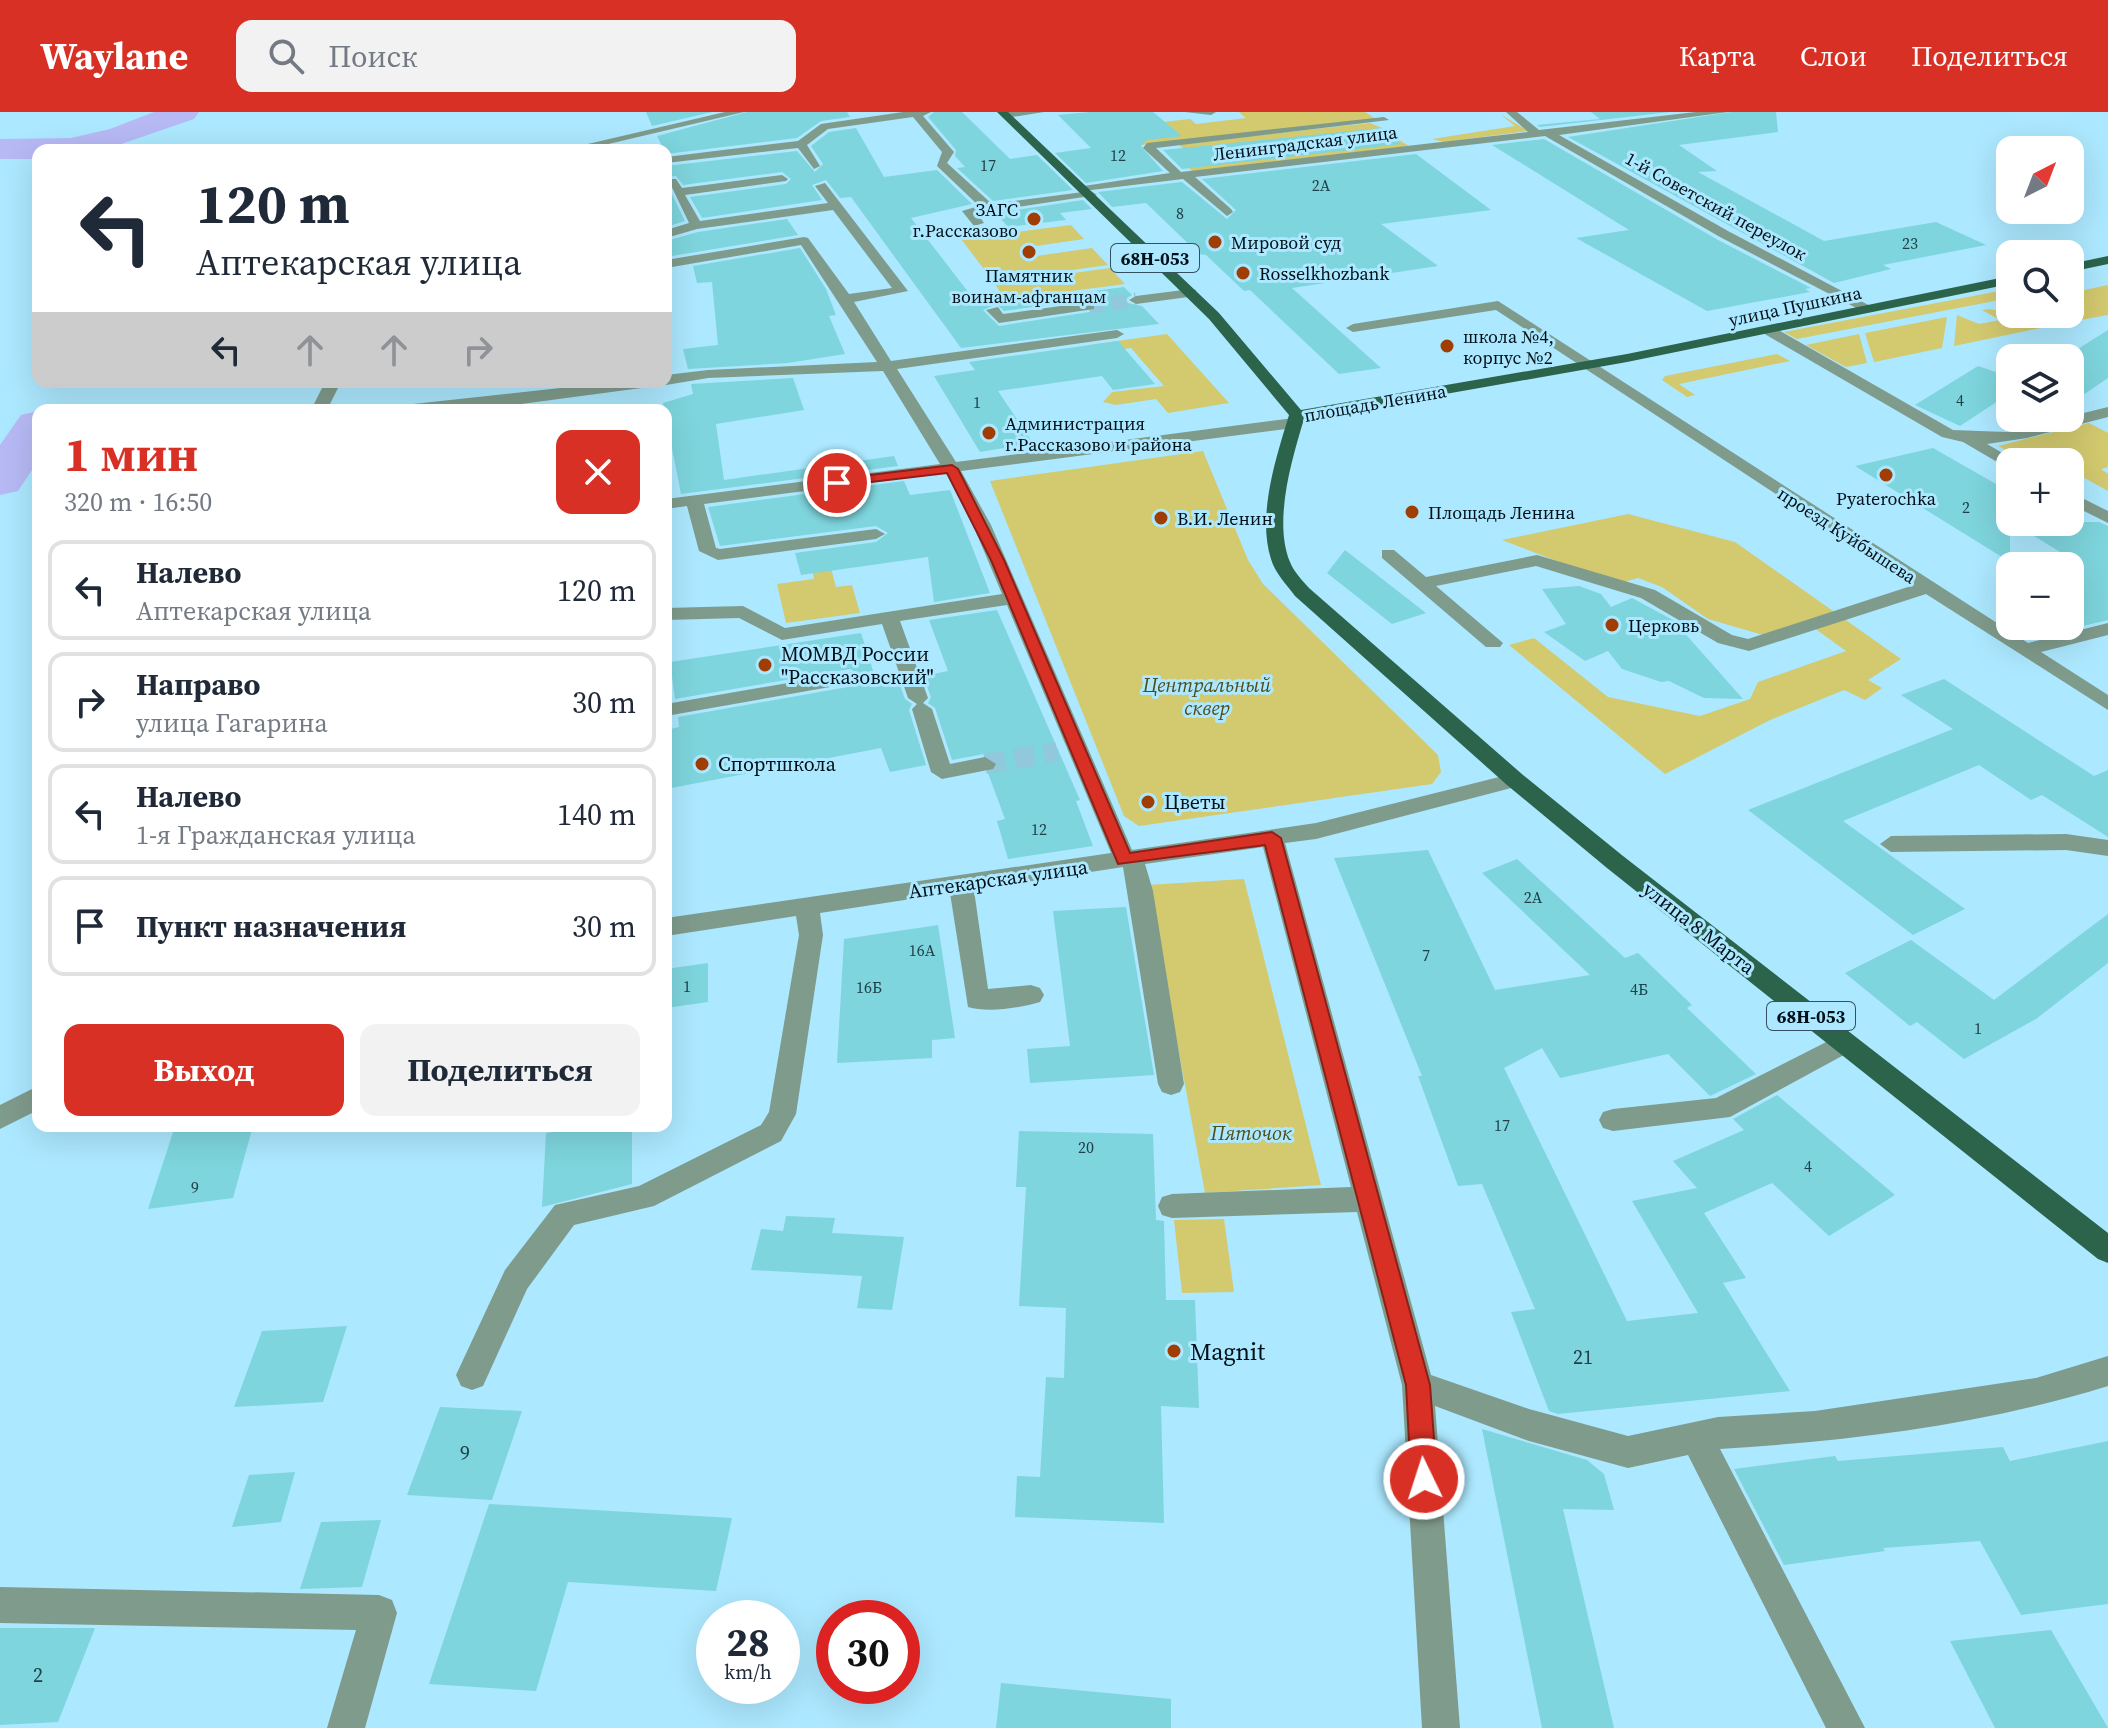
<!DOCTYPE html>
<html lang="ru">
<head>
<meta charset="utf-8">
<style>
	body { margin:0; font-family:"Source Serif 4",serif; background:#f2f2f3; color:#1f2937; height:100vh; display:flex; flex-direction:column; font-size:30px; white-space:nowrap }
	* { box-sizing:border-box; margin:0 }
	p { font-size:26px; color:#747a83 }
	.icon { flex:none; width:44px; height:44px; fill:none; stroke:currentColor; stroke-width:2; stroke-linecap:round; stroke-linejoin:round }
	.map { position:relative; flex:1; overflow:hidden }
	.details { position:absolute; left:32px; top:292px; width:640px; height:728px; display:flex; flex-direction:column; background:#fff; border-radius:16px; box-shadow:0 8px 32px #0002 }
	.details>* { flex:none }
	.top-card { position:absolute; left:32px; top:32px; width:640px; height:244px; border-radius:16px; box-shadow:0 8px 32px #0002; background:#fff; color:#1f2937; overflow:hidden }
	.needle { width:52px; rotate:42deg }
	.buttons { position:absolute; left:1996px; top:24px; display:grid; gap:16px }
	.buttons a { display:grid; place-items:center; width:88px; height:88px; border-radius:16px; background:#fff; box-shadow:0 8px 32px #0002; font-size:40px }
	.speed { position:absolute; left:696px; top:1488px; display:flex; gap:16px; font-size:40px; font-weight:700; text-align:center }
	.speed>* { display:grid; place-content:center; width:104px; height:104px; border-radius:50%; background:#fff; box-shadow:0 8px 32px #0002; line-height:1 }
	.speed small { font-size:20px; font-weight:400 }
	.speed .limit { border:12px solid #d22; background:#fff; color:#111 }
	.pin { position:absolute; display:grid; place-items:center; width:68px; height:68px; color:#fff; margin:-34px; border:4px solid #fff; border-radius:50%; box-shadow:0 2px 8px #0007 }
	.me { position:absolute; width:88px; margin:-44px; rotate:356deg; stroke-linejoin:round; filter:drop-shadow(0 0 6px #0008) }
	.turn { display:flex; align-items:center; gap:28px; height:168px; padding:0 32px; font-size:36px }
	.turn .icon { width:104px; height:104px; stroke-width:2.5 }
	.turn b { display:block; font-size:56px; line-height:68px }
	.lanes { display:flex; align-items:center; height:76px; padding:0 32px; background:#0003; justify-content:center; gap:40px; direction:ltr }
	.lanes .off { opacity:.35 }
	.round { display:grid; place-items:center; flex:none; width:84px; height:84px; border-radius:16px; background:#f2f2f3 }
	.headline { display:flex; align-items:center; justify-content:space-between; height:136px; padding:0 32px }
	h1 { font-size:48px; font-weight:700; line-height:60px; color:#d93025 }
	.action { display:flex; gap:16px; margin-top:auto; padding:16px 32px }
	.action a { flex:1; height:92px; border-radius:16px; background:#d93025; color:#fff; font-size:32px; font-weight:700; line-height:92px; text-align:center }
	.action a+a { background:#f2f2f3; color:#1f2937 }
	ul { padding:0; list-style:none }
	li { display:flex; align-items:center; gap:24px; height:100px; margin:0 16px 12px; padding:0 16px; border:4px solid #e0e1e3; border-radius:16px }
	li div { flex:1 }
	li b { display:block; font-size:30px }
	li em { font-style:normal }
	header { display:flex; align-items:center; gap:48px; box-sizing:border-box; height:112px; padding:0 40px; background:#d93025; color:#fff }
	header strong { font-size:38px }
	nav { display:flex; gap:44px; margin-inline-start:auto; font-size:28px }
	.search { width:560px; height:72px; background:#f2f2f3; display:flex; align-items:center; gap:20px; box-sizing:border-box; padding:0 28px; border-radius:16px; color:#747a83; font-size:30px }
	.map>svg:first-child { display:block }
	.green { fill:#d3c96f }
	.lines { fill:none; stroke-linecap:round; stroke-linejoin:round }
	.river { fill:#b7b9f5; fill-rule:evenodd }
	.building { fill:#7ed5dd; fill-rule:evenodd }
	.minor-tunnel-far1 { stroke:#92c8dc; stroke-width:15; stroke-dasharray:15 8; stroke-linecap:butt }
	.minor-tunnel { stroke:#92c8dc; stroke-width:20; stroke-dasharray:20 10; stroke-linecap:butt }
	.minor { fill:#7f9b8c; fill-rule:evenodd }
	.major { fill:#2b634b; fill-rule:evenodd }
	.route { fill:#d93025; stroke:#8d1f18; stroke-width:2 }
	.poi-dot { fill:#a03d03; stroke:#ace8ff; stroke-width:3 }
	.labels { text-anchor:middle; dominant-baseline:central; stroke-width:6; stroke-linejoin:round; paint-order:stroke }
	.number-label { font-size:16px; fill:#204149 }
	.far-street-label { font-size:18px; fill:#001018; stroke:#ace8ff }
	.far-poi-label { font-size:18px; fill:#001018; stroke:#ace8ff; text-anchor:start }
	.shield { fill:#ace8ff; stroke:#34515d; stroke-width:2 }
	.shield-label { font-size:18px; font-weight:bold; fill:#001018 }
	.poi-label { font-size:20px; fill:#001018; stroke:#ace8ff; text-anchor:start }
	.park-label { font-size:20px; font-style:italic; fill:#514c1a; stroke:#ace8ff }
	.street-label { font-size:20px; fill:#001018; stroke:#ace8ff }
	.near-number-label { font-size:20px; fill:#204149 }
	.near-poi-label { font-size:24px; fill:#001018; stroke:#ace8ff; text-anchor:start }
</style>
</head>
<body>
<header>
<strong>Waylane</strong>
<div class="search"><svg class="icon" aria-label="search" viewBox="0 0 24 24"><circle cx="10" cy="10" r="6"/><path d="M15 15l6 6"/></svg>Поиск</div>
<nav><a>Карта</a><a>Слои</a><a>Поделиться</a></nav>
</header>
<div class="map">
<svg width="2108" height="1616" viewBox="0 0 2108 1616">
	<rect width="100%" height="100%" fill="#ace8ff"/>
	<path class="green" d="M1239 0H1365L1376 7 1132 34 1088 18 1190 7 1196 12 1246 6Z
		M1500 2 1528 19 1444 30 1432 27 1515 14Z
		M1370 11 1382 16 1296 26 1310 37 1399 28 1409 34 1193 60 1184 51 1185 38 1178 32Z
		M1071 113 1084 127 1022 136 1029 145 1092 136 1108 153 993 169 961 127Z
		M1110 156 1125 172 987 190 981 182 1000 180 995 172Z
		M2108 173V203L2075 209 2040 202H2070V181Z
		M2010 177V186L1797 227 1784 220Z
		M1990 197 2064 211 1954 234 1957 203 1979 212 2000 208 1982 198Z
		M1947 205 1942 236 1874 250 1865 221Z
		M1167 222 1229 291 1168 301 1156 287 1116 293 1103 290 1112 280 1164 274 1131 236 1096 241 1089 233Z
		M1859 222 1867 251 1846 255 1806 233Z
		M1777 242 1790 249 1679 272 1695 283 1687 285 1662 268 1665 264Z
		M2089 311 2108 321V355L2101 357 2108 362V379L2070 358V350H2028L1998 334Z
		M1203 339 1248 448 1263 472 1438 643 1441 660 1432 672 1139 714 1124 704 990 369Z
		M1628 402 1735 430 1901 547 1868 568 1882 576 1865 588 1844 578 1770 608 1665 662 1509 533 1534 526 1608 585 1700 604 1750 587 1758 570 1846 539 1810 513 1770 525 1708 507 1662 475 1638 466 1617 472 1502 428Z
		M829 449 836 475 852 473 860 501 786 511 777 472 814 467 811 452Z
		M1244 767 1321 1073 1205 1081 1148 773Z
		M1224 1107 1234 1180 1182 1181 1174 1108Z"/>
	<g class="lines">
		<path class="river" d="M154 0H199L194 7 104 38H38V47H0V27L71 26 110 17Z
			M38 299V349L18 379 0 383V333L21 303Z"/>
	</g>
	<path class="building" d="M646 0H712L652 14Z
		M747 0H847L850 5 821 9 797 26 666 42 657 24Z
		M934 0H962L1010 47 1037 43 1073 78 993 89 957 56 965 55 955 44 956 38 928 5Z
		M1090 0H1153L1182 24 1147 28 1141 34 1163 59 1086 71 1055 41 1091 36 1058 3Z
		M1591 0H1670L1540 15 1537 13 1600 7Z
		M1731 0H1776L1778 20 1679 33 1717 59 1698 60 1824 129 1936 110 1986 133 1883 153 1891 157 1834 171 1568 25Z
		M856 16 884 65 937 58 972 92 911 106 979 194 1124 175 1132 183 1126 187 1128 191 1142 194 1159 212 961 236 851 85 840 86 826 68 812 73 822 88 702 106 690 85 786 72 791 67 782 60 683 73 676 64 666 65V54L797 39 815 60 823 52 811 34 829 20ZM1089 187 1096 189V199L999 214 983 198 997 192 1004 199Z
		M1381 16 1401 32 1182 57 1163 38Z
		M1544 27 1718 128 1811 176 1805 177 1810 180 1707 199 1576 126 1629 118 1492 33Z
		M1416 42 1491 98 1381 112 1438 154 1292 176 1381 256 1339 262 1250 178 1244 179 1206 143 1199 142 1146 91 1112 95 1098 80 1182 70 1227 107 1236 98 1202 67Z
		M666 70 685 109 666 115Z
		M1083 88 1092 97 1060 101 1066 108 1008 115 996 101Z
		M787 107 798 123 672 144 666 134V129L698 120Z
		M800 136 826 177 836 203 829 204 845 242 788 251 688 257 683 237 718 233 712 170 697 171 693 154Z
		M2108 218V266L2070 292V242Z
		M1118 229 1155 272 1113 278 1102 264 998 279 1033 331 980 340 934 264 975 258 969 250Z
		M1978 254 2010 265V281L1960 314 1915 293Z
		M793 266 804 298 716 312 724 368 894 344 898 354 681 382 663 291 693 282 691 272Z
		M1933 336 2010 380V450L1855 354Z
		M904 369 910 383 950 378 990 481 934 490 928 445 801 463 795 441 876 430 888 421 876 414 720 434 708 395Z
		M2011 410H2099L2108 414V508L2070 517V446Z
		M1345 438 1426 501 1392 512 1327 461Z
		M1579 474 1601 482 1611 495 1632 486 1673 508 1743 587 1704 586 1669 569 1661 570 1622 557 1608 539 1585 549 1544 520 1566 512 1542 477Z
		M997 498 1080 688 1076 689 1093 734 1008 747 997 709 1005 707 988 661 996 659 999 651 984 642 952 648 935 596 928 591 931 585 923 564 948 559 929 508Z
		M861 521 877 571 898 568 905 587 912 592 909 598 926 653 890 660 881 636 666 677V618L679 615 678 605 859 573 864 565 850 557 675 587 670 550Z
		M1944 567 2094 664 2108 658V725L2042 683 2031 688 1979 653 1843 709 1965 797 1913 823 1748 698 1953 617 1901 583Z
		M1428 738 1495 878 1590 863 1482 761 1517 747 1625 846 1638 841 1692 893 1687 896 1756 962 1710 984 1668 942 1560 966 1542 936 1504 956 1627 1209 1698 1201 1632 1089 1697 1076 1673 1049 1744 1018 1733 1007 1777 983 1895 1083 1829 1124 1772 1071 1704 1101 1746 1166 1723 1171 1790 1279 1558 1302 1549 1299 1511 1200 1535 1197 1482 1072 1458 1074 1418 964H1422L1334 746Z
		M1126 795 1154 963 1030 971 1027 937 1070 934 1053 799Z
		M2108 802V851L2036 907 1964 947 1917 910 1910 914 1845 861 1911 828 1994 888Z
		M938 813 955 926 932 928V946L837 951 844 827Z
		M708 851V890L666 896V857Z
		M175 1014H253L233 1086 148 1097Z
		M590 1014H632V1072L542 1095 546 1021Z
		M1019 1019 1153 1022 1156 1108 1164 1109 1166 1188H1195L1199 1296 1161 1294 1164 1411 1015 1405 1017 1364 1040 1365 1046 1265 1064 1266 1066 1196 1019 1194 1026 1075H1016Z
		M786 1104 835 1106 832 1121 904 1125 892 1198 857 1196 862 1164 751 1158 761 1117 783 1119Z
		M347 1214 323 1290 234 1295 262 1219Z
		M440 1295 522 1299 492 1388 407 1383Z
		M1482 1317 1587 1348 1604 1362 1614 1398 1563 1397 1614 1616H1542Z
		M2108 1329V1492L2021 1503 1980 1429 1883 1436 1885 1439 1784 1453 1734 1357 1835 1344 1838 1349 2003 1335 2010 1349Z
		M295 1360 281 1410 232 1415 249 1363Z
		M489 1392 732 1406 716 1479 568 1470 536 1579 429 1572Z
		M381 1408 362 1475 300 1477 321 1410Z
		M0 1516H95L58 1610 0 1613Z
		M2051 1518 2108 1616H1995L1950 1529Z
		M1001 1571 1171 1587V1616H996Z"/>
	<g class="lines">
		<path class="minor-tunnel-far1" d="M1089 194 1136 188"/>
		<path class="minor-tunnel" d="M985 652 1057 640"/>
		<path class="minor" d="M725 0H744L583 38H562Z
			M903 0H931L923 4 954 40 947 51 992 92 1091 79 1097 83 977 101 984 111 974 114 962 99 979 94 937 54 942 40 913 5 828 17 807 33 820 54 814 57 798 36 666 51V45L798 29 821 12Z
			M1005 0H1044L1006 6 1001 3Z
			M1185 0H1216L1211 3Z
			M1506 0H1517L1539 18 1696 0H1728L1559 23 1728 119 1876 197 1864 200 1720 125 1545 24 1195 65 1231 97 1233 100 1227 104 1183 67 1083 79 1077 75 1170 61 1143 36 1147 31 1384 5 1389 8 1156 36 1181 60 1528 20Z
			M782 63 788 67 786 69 685 83 700 109 828 91 815 74 825 71 908 179 854 190 891 249 1117 218 1124 222 1117 226 897 257 956 350 1294 306 1302 311 1294 316 961 359 991 413 1132 738 1316 711 1515 661 1526 668 1515 675 1316 727 1285 731 1431 1263 1529 1297 1628 1324 1718 1305 1815 1299 2036 1266 2108 1244V1274C1983 1313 1850 1329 1720 1337L1865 1616H1826L1688 1343 1628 1356 1529 1329 1435 1294 1460 1616H1422L1402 1273 1357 1100 1172 1106 1162 1103 1158 1094 1162 1085 1172 1082 1351 1075 1263 735 1145 752 1153 779 1184 972 1180 980 1171 983 1162 980 1158 972 1123 755 974 778 988 877 1031 873 1040 876 1044 883 1040 890C1020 896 988 901 968 895L950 781 820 801 823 823 796 1002 781 1029 654 1094 574 1113 527 1177 483 1274 472 1278 461 1274 456 1263 505 1158 555 1093 639 1074 761 1013 769 1000 799 823 796 804 666 824V806L1111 741 1007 493 900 509 928 586 923 591 932 597 950 652 985 645 996 652 993 657 942 667 931 660 912 597 917 592 908 586 882 512 782 528 739 506 666 508V496L743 494 785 516 1002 482 973 413 946 361 704 392 716 436 720 437 876 417 885 422 876 427 718 448 699 439 687 394 666 397V387L940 352 883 259 708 266 666 273 660 270H666V263L708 258 877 250 801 133 666 156V148L804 125 808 126 849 182 892 176 833 98 697 117 666 126V118L689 111 668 67H676L682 76Z
			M1191 177 1196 178V184L1136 192 1129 188 1136 184Z
			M1498 189 2028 531 2108 511V523L2041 540 2108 583V598L1926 482 1749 539 1718 531 1641 486 1536 454 1436 474 1503 531 1500 535H1486L1382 446V438H1394L1426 465 1537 443 1655 478 1732 523 1748 527 1914 473 1496 198 1353 220 1346 216 1353 212Z
			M1089 190 1094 191V197L999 211 986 198 998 195 1003 202Z
			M1763 215H1773L1953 318 2006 320 2108 295V305L2027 326 1987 332 2018 350H2010V356L2004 354 1963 330 1942 325 1763 221Z
			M325 270H341L327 298H311Z
			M615 270H657L649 275 499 295 396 298 404 293Z
			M2070 380 2108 399V411L2070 392Z
			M851 560 861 566 858 570 666 604V592Z
			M2066 722 2108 728V744L2066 738 1891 740 1880 732 1891 724Z
			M1844 921 1853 924 1857 931 1853 938 1730 1005 1613 1019 1603 1016 1599 1008 1603 1000 1613 997 1716 986Z
			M38 974V998L0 1017V993Z
			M0 1475 379 1483 392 1488 397 1501 365 1616H327L356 1518 0 1511Z"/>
		<path class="major" d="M997 0H1008L1219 201 1301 298 1627 242 2010 164V172L1627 250 1304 307C1292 347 1273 409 1290 450 1294 460 1302 468 1309 476L1523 663 1623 744 2108 1121V1151L2098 1147 1607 756 1507 673 1295 484C1287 473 1275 461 1271 447 1257 403 1276 346 1289 303L1209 207Z
			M2108 144V152L2070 160V152Z"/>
	</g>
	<path class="route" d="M952 353 958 357 1004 448 1130 741 1272 720 1281 726 1430 1273 1437 1367 1433 1376 1424 1379 1415 1376 1411 1367 1406 1273 1265 733 1118 752 991 448 947 361 837 374 831 371 837 367Z"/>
	<g class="poi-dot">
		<circle cx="1034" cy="107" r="8"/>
		<circle cx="1215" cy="130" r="8"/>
		<circle cx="1029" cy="140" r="8"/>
		<circle cx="1243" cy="161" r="8"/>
		<circle cx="1447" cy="234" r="8"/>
		<circle cx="989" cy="321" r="8"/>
		<circle cx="1886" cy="363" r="8"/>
		<circle cx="1412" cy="400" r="8"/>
		<circle cx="1161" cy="406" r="8"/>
		<circle cx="1612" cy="513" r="8"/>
		<circle cx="765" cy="553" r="8"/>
		<circle cx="702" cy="652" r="8"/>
		<circle cx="1148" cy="690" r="8"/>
		<circle cx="1174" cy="1239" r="8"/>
	</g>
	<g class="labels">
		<g class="number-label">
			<text x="1118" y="43">12</text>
			<text x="988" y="53">17</text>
			<text x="1321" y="73">2А</text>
			<text x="1180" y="101">8</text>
			<text x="1910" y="131">23</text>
			<text x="1960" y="288">4</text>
			<text x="977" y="290">1</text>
			<text x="1966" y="395">2</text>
			<text x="1039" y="717">12</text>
			<text x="1533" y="785">2А</text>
			<text x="922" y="838">16А</text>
			<text x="1426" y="843">7</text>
			<text x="687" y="874">1</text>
			<text x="869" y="875">16Б</text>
			<text x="1639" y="877">4Б</text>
			<text x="1978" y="916">1</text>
			<text x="1502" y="1013">17</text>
			<text x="1086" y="1035">20</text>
			<text x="1808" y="1054">4</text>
			<text x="195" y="1075">9</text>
		</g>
		<g class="far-street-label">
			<text transform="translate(1305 31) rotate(-7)">Ленинградская улица</text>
			<text transform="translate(1716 94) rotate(29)">1-й Советский переулок</text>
			<text transform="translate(1795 194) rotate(-12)">улица Пушкина</text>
			<text transform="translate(1375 291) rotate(-10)">площадь Ленина</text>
			<text transform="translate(1847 423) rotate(33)">проезд Куйбышева</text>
		</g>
		<g class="far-poi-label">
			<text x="1018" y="97" text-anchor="end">ЗАГС<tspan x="1018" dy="21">г.Рассказово</tspan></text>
			<text x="1231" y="130">Мировой суд</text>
			<text x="1259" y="161">Rosselkhozbank</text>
			<text x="1029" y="163" text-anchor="middle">Памятник<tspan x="1029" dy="21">воинам-афганцам</tspan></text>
			<text x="1463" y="224">школа №4,<tspan x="1463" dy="21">корпус №2</tspan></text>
			<text x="1005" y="311">Администрация<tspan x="1005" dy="21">г.Рассказово и района</tspan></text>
			<text x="1886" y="386" text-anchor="middle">Pyaterochka</text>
			<text x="1428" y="400">Площадь Ленина</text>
			<text x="1177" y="406">В.И. Ленин</text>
			<text x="1628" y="513">Церковь</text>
		</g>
		<g class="shield">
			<rect x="1111" y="132" width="88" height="28" rx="6"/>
			<rect x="1767" y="890" width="88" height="28" rx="6"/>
		</g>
		<g class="shield-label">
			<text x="1155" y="146">68Н-053</text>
			<text x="1811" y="904">68Н-053</text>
		</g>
		<g class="poi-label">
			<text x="781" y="542">МОМВД России<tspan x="781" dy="23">"Рассказовский"</tspan></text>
			<text x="718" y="652">Спортшкола</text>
			<text x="1164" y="690">Цветы</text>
		</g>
		<g class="park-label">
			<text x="1207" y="573">Центральный<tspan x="1207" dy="23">сквер</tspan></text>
			<text x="1251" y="1021">Пяточок</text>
		</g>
		<g class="street-label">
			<text transform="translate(998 767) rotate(-8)">Аптекарская улица</text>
			<text transform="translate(1699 816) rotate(38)">улица 8 Марта</text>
		</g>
		<g class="near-number-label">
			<text x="1583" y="1245">21</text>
			<text x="465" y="1341">9</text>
			<text x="38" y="1563">2</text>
		</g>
		<g class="near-poi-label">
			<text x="1190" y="1239">Magnit</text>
		</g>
	</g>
</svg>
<div class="buttons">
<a><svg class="needle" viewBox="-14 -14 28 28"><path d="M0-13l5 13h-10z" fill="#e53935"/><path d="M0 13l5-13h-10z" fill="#747a83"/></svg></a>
<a><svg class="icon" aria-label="search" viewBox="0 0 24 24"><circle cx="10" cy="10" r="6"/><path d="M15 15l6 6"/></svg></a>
<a><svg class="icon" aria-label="layers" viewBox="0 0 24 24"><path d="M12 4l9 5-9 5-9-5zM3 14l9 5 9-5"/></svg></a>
<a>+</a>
<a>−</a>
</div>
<div class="speed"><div>28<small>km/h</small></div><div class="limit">30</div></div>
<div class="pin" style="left:837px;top:371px;background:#d93025"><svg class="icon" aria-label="arrive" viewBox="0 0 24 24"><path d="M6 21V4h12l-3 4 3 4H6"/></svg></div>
<svg class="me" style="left:1424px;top:1367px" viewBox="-20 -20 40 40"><circle r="17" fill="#d93025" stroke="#fff" stroke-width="3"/><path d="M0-11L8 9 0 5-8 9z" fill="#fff"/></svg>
<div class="top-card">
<div class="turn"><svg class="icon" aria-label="left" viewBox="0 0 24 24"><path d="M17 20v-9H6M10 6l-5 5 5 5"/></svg><div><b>120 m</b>Аптекарская улица</div></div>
<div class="lanes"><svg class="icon" aria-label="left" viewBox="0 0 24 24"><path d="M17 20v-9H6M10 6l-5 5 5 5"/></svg><svg class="icon off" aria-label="ahead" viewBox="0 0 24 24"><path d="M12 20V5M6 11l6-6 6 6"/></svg><svg class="icon off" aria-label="ahead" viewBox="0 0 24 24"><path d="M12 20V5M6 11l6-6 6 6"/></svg><svg class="icon off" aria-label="right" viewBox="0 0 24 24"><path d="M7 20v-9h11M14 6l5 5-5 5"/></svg></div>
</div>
<section class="details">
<div class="headline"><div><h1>1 мин</h1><p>320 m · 16:50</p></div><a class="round" style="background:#d93025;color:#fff"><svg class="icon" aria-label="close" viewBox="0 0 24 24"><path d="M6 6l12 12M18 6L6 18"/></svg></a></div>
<ul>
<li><svg class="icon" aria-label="left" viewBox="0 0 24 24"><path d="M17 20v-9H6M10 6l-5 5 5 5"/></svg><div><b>Налево</b><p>Аптекарская улица</p></div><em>120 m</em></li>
<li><svg class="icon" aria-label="right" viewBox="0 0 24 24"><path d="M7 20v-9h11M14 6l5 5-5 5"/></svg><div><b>Направо</b><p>улица Гагарина</p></div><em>30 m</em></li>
<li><svg class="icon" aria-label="left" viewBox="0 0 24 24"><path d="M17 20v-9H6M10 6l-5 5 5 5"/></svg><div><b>Налево</b><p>1-я Гражданская улица</p></div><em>140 m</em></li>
<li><svg class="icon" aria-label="arrive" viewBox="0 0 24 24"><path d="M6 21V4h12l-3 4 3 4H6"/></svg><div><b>Пункт назначения</b></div><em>30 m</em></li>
</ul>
<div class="action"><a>Выход</a><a>Поделиться</a></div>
</section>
</div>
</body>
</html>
